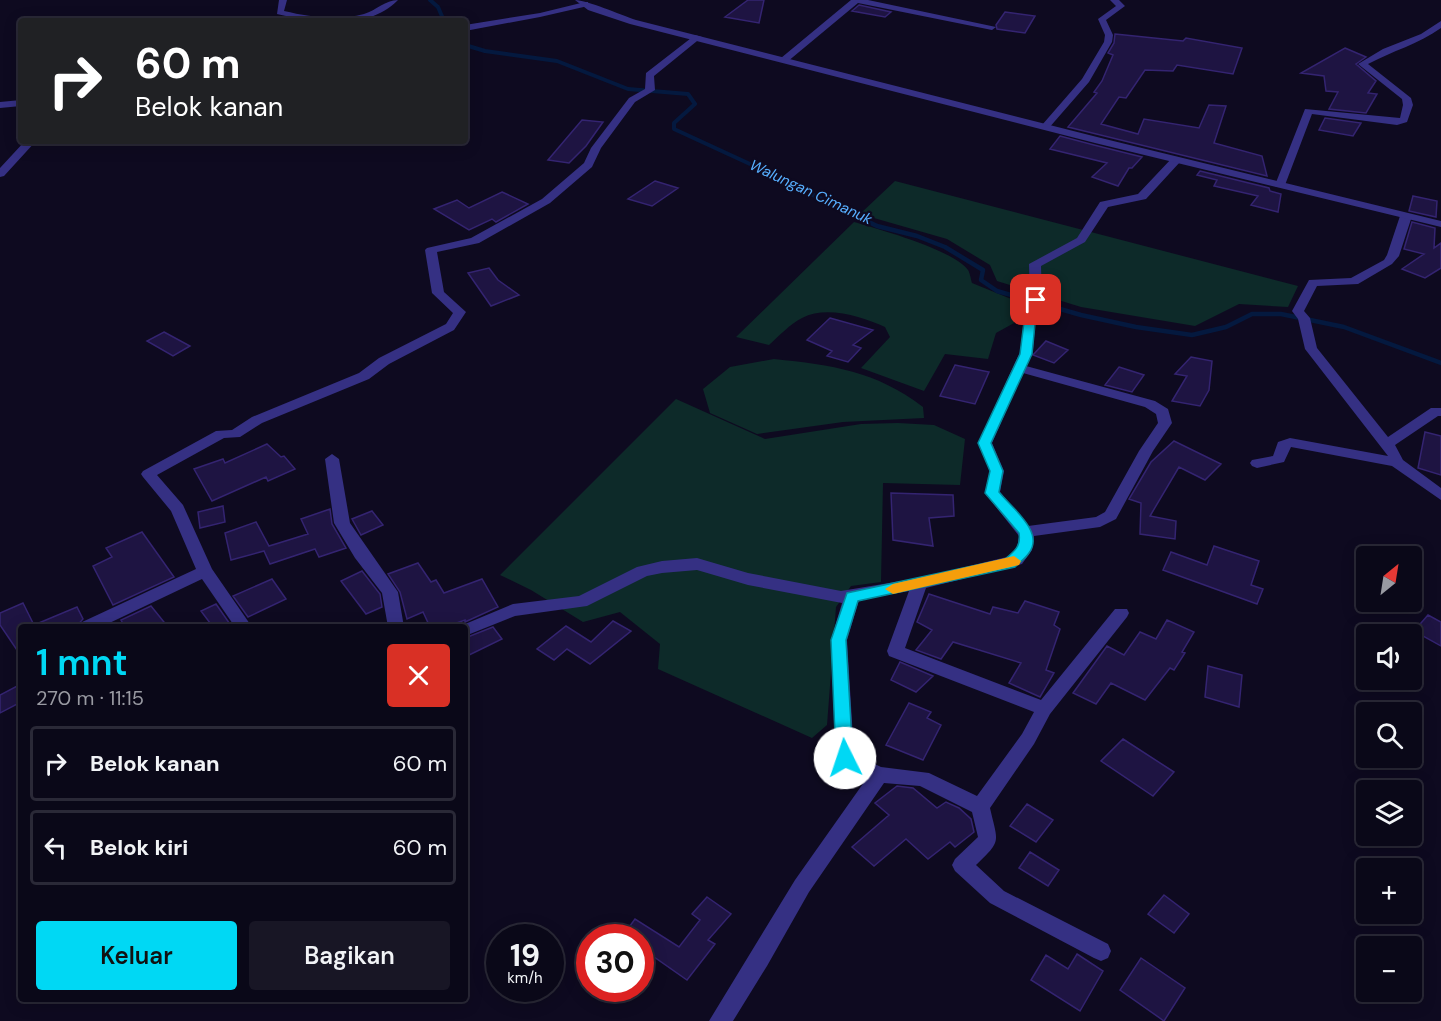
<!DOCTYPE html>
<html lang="id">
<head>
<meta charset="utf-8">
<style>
	body { margin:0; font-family:"DM Sans",sans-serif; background:#181625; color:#f1f3f6; height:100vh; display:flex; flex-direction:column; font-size:22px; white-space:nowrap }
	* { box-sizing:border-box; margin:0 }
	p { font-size:20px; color:#999aa2 }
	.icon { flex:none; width:33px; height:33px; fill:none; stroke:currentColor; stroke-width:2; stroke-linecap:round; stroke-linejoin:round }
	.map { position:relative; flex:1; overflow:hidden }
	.side { position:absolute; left:18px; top:624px; width:450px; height:378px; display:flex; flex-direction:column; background:#0a0818; border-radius:6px; box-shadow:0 3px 15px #0003,0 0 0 2px #2a2937 }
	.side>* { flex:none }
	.guide { position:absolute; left:18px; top:18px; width:450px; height:126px; border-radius:6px; box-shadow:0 3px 15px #0003,0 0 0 2px #2a2937; background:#202124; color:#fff; overflow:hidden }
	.needle { width:39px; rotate:30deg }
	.tools { position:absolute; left:1356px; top:546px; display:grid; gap:12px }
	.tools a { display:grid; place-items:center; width:66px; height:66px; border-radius:6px; background:#0a0818; box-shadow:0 3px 15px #0003,0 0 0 2px #2a2937; font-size:30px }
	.speed { position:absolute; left:486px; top:924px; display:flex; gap:12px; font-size:30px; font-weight:700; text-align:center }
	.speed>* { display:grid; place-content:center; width:78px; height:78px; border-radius:50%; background:#0a0818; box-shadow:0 3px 15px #0003,0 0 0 2px #2a2937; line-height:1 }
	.speed small { font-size:15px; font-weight:400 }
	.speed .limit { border:9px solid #d22; background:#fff; color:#111 }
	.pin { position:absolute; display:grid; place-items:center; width:51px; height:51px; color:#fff; margin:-26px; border-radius:12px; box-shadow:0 3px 9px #0006 }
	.me { position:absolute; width:66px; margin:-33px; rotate:356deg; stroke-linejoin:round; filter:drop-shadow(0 0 4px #0008) }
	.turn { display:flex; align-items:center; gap:21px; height:126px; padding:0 18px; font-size:27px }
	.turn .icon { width:78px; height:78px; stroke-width:2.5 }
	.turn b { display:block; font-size:42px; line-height:51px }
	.round { display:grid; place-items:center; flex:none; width:63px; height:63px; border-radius:6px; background:#181625 }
	.headline { display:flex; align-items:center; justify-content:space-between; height:102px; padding:0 18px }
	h1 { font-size:36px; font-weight:600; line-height:45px; color:#00d8f4 }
	.primary-button { display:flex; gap:12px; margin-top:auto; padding:12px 18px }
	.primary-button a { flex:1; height:69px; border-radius:6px; background:#00d8f4; color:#111; font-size:24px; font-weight:600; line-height:69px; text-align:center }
	.primary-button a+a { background:#181625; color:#f1f3f6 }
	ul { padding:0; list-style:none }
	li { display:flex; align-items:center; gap:18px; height:75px; margin:0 12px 9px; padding:0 6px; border:3px solid #2a2937; border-radius:6px }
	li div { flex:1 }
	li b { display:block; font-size:22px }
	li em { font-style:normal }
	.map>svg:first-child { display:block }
	.green { fill:#0d2a29 }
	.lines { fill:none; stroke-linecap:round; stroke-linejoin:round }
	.stream-far1 { stroke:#04193f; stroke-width:4 }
	.stream { stroke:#04193f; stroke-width:4.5 }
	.building { fill:#1e1442; stroke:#342471; stroke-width:1.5 }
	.minor { fill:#353083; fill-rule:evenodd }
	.tertiary { fill:#353083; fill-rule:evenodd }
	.route { fill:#00d8f4; stroke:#008c9f; stroke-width:1.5 }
	.slow { fill:#f59e0b }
	.labels { text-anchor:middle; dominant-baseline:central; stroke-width:4.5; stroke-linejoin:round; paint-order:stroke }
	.far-water-label { font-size:15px; font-style:italic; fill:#57afff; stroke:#0e0a20 }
</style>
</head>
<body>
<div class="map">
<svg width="1441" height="1021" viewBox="0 0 1441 1021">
	<rect width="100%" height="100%" fill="#0e0a20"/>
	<path class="green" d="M895 181 1298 286 1288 307 1239 304 1195 326 1081 307 997 281 990 265 947 239 860 214Z
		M854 222C878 229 954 250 968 270 970 273 971 280 972 283L1021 303 1014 323 996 333 988 359 945 354 924 391 861 368 890 337 885 327C862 317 827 305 802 318 790 324 779 336 769 345L736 337Z
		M774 359C832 365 876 371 923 407L924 418 843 422 757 434 710 413 703 389 730 367Z
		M676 399 765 439 861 424 898 423 934 425 965 439 960 485 883 483 881 582 851 586 836 607 827 725 812 738 658 669 660 644 620 612 583 622 531 590 500 575Z"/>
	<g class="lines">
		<path class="stream-far1" d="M430 0 438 7 444 21
			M465 45 485 51 557 61 628 89 688 94 695 104 674 123V129L763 170"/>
		<path class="stream" d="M760 169 877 226 917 236 945 247 983 270 981 280 997 291 1081 315 1136 327 1192 335 1226 327 1252 314H1281L1344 327 1441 363"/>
	</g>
	<path class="building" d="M748 0H764L759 23 725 17Z
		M859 5 891 12 885 17 852 11Z
		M1005 12 1035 16 1025 33 997 29 996 25Z
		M1115 34 1183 41 1186 38 1242 48 1233 74 1177 65 1173 71 1145 70 1126 98 1119 97 1101 124 1138 134 1144 119 1199 128 1209 105 1226 106 1214 143 1262 156 1267 176 1068 127 1097 93 1094 92 1102 81 1113 55 1108 53 1114 43Z
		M1345 48 1366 57 1356 64 1376 81 1368 93 1377 94 1366 113 1329 109 1338 92 1326 91 1324 76 1301 73Z
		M1325 118 1361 123 1353 136 1319 130Z
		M582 120 603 122 586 146 569 163 548 160Z
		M1060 136 1094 145 1142 157 1132 168H1129L1118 186 1092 177 1107 163 1050 149Z
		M1200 171 1269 188 1270 191 1281 194 1278 212 1251 205 1258 196 1214 186 1217 180 1197 175Z
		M655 181 678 188 652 206 628 199Z
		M502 192 528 204 496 222 492 219 469 230 434 209 457 200 469 208Z
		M1413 196 1437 201 1436 217 1409 211Z
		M1412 222 1435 228 1434 248 1441 243V268L1425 278 1402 269 1424 254 1404 249Z
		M489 268 498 280 519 295 491 306 468 273Z
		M830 318 873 330 853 345 861 348 848 362 827 356 832 351 807 340Z
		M164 332 190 346 173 356 147 341Z
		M1046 341 1068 350 1054 363 1033 355Z
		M1191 357 1212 361 1209 390 1200 406 1172 401 1187 376 1175 374Z
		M955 365 989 372 975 404 940 396Z
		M1119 367 1144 375 1132 392 1105 385Z
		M1425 432 1441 436V475L1418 468Z
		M1174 441 1221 464 1205 480 1179 467 1150 516 1176 521 1175 539 1140 534 1141 503 1129 499 1151 462Z
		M267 444 281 457 284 456 295 469 268 481 266 477 212 501 194 469 223 459 225 463Z
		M891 493 953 495 954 516 929 518 933 546 893 540Z
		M223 506 225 522 200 528 198 512Z
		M330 509 332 524 346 548 319 557 315 549 270 564 264 551 231 560 225 533 256 522 269 546 308 534 301 519Z
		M372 511 383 525 361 535 352 519Z
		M142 532 174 577 113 605 93 566 112 557 106 548Z
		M1214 546 1259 561 1251 585 1263 589 1257 604 1163 570 1171 552 1207 565Z
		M418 563 431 582 436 580 444 593 482 579 498 607 465 622V620L445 627H430L423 612 407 619 400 592 388 574Z
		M362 571 380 594 382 607 366 614 341 581Z
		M272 579 286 599 248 617 233 596Z
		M929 594 990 614 993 607 1018 613 1025 601 1059 612 1054 625 1060 629 1046 670 1054 673 1040 697 1009 683 1021 663 953 642 941 659 916 650 932 630 917 622Z
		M23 603 34 625 77 607 83 619 76 627H21V656L0 625V613Z
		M216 604 232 627H213L201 611Z
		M151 606 168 627H125L121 620Z
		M1428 615 1441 622V646L1414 631Z
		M1167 620 1194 632 1182 652 1185 653 1174 670 1170 668 1145 700 1111 683 1096 704 1073 693 1107 646 1124 655 1140 632 1156 639Z
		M613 621 631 631 590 664 567 649 554 660 537 649 566 626 591 642Z
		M493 627 502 639 465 657V638Z
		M900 662 933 676 916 692 891 680Z
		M1208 666 1242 675 1239 707 1205 697Z
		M21 684V702L0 713V695Z
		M909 703 931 712 927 718 941 725 923 760 886 745Z
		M1123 739 1174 772 1153 796 1101 761Z
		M897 786 913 788 937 808 946 802 959 808 971 819 974 832 955 847 950 842 928 859 906 839 874 866 852 847 889 815 875 803Z
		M1027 804 1053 820 1036 842 1010 826Z
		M1030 852 1059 870 1048 886 1019 868Z
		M1164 895 1189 914 1174 933 1148 914Z
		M707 897 731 914 708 940 715 944 687 980 640 947V938H621L635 919 679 947 700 920 692 914Z
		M1077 954 1103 971 1080 1011 1031 980 1046 955 1068 969Z
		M1141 958 1185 988 1164 1021 1120 990Z"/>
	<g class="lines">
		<path class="minor" d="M279 0H287L284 11C310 17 338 21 364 14 377 10 385 0 398 0 368 31 315 23 277 14Z
			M851 0H868L996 27 992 30 858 3 787 62H781V58Z
			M1110 0H1119L1125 6 1106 20 1113 35 1112 42 1089 82 1048 129H1042V125L1082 79 1104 42 1105 35 1098 19 1116 6Z
			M585 2H588V6L540 17 465 31V25L540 13Z
			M1441 21V28C1419 44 1392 51 1368 64L1411 98 1413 105 1407 122 1397 125 1312 114 1285 185 1284 187H1276L1275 185 1305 109 1400 118 1403 105 1402 99 1358 64 1383 49 1421 34Z
			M695 35 702 37 654 76 655 90 635 102 601 148 592 167 550 203 479 243 437 252 444 292 466 312 454 330 389 364 369 379 262 423 240 437 224 438 157 475 183 505 212 569 252 627H235L202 579 101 627H78L80 623 196 569 171 511 143 477 141 474 143 471 216 431 232 430 252 417 359 373 379 358 446 324 453 313 432 293 425 250 427 248 471 238 542 199 584 163 591 148 629 98 645 89 646 73Z
			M21 100V106L0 108V102Z
			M25 141H36L4 176 0 177V168Z
			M1176 157 1181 160 1180 162 1146 199 1108 207 1085 242 1041 266 1042 300 1036 314 1033 350 1026 366 1155 401 1168 409 1172 423 1153 451 1116 519 1100 527 1034 536 1032 550 1022 564 926 588 905 648 1041 700 1115 609H1127L1129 613 1127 617 1050 714 1034 744 990 808C998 843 1002 840 976 865L1004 891 1108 944 1111 951 1108 958 1101 961 1094 958 990 903 955 871 952 865 955 859 978 837 972 812 920 786 884 783 809 892 767 966 733 1021H709L795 880 867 778 839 763 836 758 831 640 842 603 748 585 697 570 662 573 647 576 587 606 515 616 465 636V627H458L513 604 579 596 637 567 662 561 697 558 748 573 841 591 919 578 1011 556 1017 549 1019 536 985 493 990 471 978 443 1021 350 1024 314 1030 300 1029 264 1077 238 1100 202 1138 194 1172 158ZM1023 373 1145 407 1156 414 1158 423 1139 451 1105 512 1096 517 1028 526 1000 492 1004 471 992 443ZM909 591 887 651 889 656 1034 712 1022 734 977 796 929 773 881 767 854 754 847 640 859 600Z
			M1406 213 1412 216 1399 256 1392 264 1358 284 1317 286 1304 311 1310 318 1317 348 1388 437 1431 408H1441V416H1438L1395 445 1403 460 1441 488V500L1392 466 1291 447 1284 462 1257 468 1252 466 1250 463 1252 460 1273 456 1278 442 1290 438 1388 456 1305 349 1298 319 1292 311 1309 280 1351 278 1384 260 1387 255 1400 216Z
			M332 454 339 459 350 523 398 592 404 627H388L382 593 355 558 334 523 325 459Z"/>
		<path class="tertiary" d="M575 0C587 0 621 15 636 20L1101 138 1441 221V227L1095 143 630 24 588 10Z"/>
	</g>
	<path class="route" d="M1036 296 1042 300 1036 314 1032 354 991 443 1003 471 999 492C1011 507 1045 532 1029 553 1026 558 1020 562 1015 567L858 601 846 640 853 758 851 763 845 765 839 763 836 758 831 640 847 593 1005 559C1015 551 1021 546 1019 533L985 493 990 471 978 443 1020 354 1025 314 1031 300Z"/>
	<path class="slow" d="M1014 556 1021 561 1019 565 893 594 885 589 893 584Z"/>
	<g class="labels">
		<g class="far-water-label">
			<text transform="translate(811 192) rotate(25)">Walungan Cimanuk</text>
		</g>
	</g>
</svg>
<div class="tools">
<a><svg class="needle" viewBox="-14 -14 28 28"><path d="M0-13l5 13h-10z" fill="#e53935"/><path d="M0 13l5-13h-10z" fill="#999aa2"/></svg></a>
<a><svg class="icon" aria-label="sound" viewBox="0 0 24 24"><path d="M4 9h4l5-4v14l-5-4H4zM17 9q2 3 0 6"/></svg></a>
<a><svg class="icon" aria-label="search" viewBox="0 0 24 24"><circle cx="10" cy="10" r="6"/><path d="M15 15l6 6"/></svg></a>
<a><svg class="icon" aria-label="layers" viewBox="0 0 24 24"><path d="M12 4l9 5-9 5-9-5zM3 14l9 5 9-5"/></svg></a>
<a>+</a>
<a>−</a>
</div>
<div class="speed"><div>19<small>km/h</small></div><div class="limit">30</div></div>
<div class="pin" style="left:1036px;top:300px;background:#d93025"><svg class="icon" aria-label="arrive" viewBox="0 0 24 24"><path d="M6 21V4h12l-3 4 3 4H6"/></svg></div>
<svg class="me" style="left:845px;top:758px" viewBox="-20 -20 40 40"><circle r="19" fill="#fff"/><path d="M0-13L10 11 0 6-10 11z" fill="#00d8f4"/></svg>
<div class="guide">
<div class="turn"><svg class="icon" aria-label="right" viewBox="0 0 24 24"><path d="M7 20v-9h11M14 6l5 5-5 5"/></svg><div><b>60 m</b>Belok kanan</div></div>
</div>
<section class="side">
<div class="headline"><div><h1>1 mnt</h1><p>270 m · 11:15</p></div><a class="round" style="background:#d93025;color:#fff"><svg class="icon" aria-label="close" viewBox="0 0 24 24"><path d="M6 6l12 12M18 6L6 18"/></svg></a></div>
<ul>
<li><svg class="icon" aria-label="right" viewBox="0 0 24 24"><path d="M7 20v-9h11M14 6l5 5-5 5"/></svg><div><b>Belok kanan</b></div><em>60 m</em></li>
<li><svg class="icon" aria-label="left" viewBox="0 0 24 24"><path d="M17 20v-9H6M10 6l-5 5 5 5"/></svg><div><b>Belok kiri</b></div><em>60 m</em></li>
</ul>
<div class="primary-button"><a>Keluar</a><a>Bagikan</a></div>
</section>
</div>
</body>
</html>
